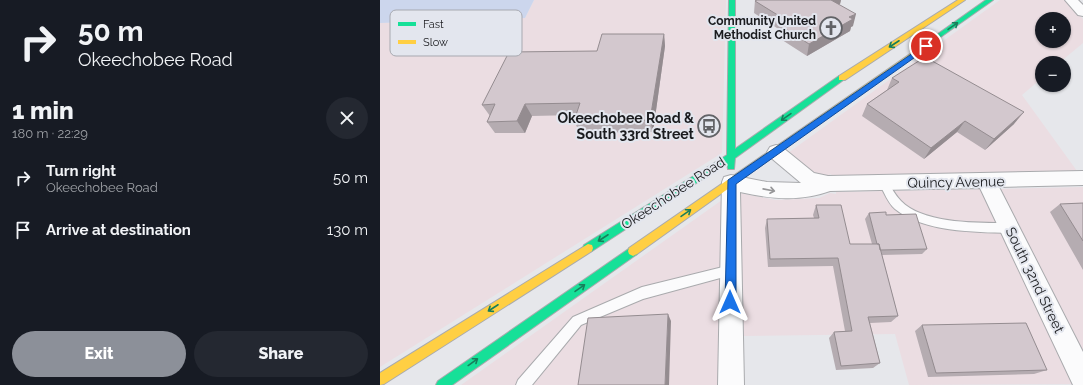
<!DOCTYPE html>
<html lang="en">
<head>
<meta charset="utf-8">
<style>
	body { margin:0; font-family:Raleway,sans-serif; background:#242831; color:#f1f3f6; height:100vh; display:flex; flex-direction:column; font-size:15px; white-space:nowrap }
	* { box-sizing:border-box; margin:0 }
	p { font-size:13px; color:#9ea1a6 }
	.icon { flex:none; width:22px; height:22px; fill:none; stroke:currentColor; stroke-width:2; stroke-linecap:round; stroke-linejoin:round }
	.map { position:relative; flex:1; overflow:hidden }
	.details { display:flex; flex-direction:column; background:#171b24; width:380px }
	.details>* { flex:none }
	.hud { background:#171b24; color:#f1f3f6; overflow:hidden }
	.tools { position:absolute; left:655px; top:12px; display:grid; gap:8px }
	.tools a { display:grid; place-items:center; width:36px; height:36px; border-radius:50%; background:#171b24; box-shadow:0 1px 3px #0004; font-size:20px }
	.pin { position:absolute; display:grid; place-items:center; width:34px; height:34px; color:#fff; margin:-17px; border:2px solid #fff; border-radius:50%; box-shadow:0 1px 4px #0007 }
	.me { position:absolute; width:44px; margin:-22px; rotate:0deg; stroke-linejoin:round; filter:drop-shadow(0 0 3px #0008) }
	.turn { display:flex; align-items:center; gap:14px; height:84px; padding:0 12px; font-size:18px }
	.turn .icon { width:52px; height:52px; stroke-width:2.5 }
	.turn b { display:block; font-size:28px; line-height:34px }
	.round { display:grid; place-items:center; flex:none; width:42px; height:42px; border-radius:21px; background:#242831 }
	.summary { display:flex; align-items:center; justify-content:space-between; height:68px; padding:0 12px }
	h1 { font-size:24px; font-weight:800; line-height:30px }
	.primary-button { display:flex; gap:8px; margin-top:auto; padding:8px 12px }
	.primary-button a { flex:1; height:46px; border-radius:24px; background:#8c9099; color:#fff; font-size:16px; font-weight:800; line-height:46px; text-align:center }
	.primary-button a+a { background:#242831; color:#f1f3f6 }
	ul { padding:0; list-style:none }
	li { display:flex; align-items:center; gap:12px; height:52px; padding:0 12px }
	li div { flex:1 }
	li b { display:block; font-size:15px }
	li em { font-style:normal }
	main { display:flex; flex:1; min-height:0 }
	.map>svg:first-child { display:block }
	.commercial { fill:#ebdde2; fill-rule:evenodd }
	.green { fill:#ccd6ed }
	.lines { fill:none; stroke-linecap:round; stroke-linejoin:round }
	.lane-casing { stroke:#a9aaad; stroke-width:2 }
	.street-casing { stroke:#a9aaad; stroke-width:2 }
	.fast-casing { stroke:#a9aaad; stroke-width:2 }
	.slow-casing { stroke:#a9aaad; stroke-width:2 }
	.lane { fill:#fbfbfc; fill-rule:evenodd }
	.street { fill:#fbfbfc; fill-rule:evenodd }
	.fast { fill:#16e098; fill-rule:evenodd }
	.slow { fill:#ffcf43; fill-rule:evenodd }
	.wall { fill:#b5acb1 }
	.shaded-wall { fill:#948c90 }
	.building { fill:#d3c8ce; stroke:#948c90 }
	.oneway { stroke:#187e5b }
	.oneway2 { stroke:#969698 }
	.route { fill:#1a73e8; stroke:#114b97 }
	.labels { text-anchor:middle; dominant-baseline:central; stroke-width:4; stroke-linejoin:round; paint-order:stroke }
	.far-poi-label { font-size:12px; font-weight:bold; fill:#1a1b1e; stroke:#e3e6ee; text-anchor:end }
	.poi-label { font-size:14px; font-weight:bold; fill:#1a1b1e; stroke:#e3e6ee; text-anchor:end }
	.street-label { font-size:14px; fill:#1a1b1e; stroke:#e3e6ee }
	.key { fill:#e3e6ee; stroke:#a7a9b0; stroke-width:1 }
	.key-label { font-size:11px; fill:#1a1b1e }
</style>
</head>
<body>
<main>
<section class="details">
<div class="hud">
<div class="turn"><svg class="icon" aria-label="right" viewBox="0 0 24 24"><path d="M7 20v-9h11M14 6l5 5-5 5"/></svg><div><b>50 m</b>Okeechobee Road</div></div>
</div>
<div class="summary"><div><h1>1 min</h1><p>180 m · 22:29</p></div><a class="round"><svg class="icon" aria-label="close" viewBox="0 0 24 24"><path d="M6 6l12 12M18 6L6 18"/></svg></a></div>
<ul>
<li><svg class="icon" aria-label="right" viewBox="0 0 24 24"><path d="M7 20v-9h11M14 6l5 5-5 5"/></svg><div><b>Turn right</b><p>Okeechobee Road</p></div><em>50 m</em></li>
<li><svg class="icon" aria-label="arrive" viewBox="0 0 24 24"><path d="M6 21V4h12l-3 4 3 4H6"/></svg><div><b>Arrive at destination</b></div><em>130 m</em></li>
</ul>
<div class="primary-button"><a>Exit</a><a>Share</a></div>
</section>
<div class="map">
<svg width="703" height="385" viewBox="0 0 703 385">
	<rect width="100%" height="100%" fill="#e6e7eb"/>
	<path class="commercial" d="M154 0H346L342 153 0 367V23L145 18Z
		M620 0H685L703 19V43L679 63H662V78L642 95 697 171 452 176 451 174 446 176 431 172 408 153ZM662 19H684V41H662Z
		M703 187V355L619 189Z
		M601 189 693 384 529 385 515 334 362 336 360 193 396 200 439 198 450 193 456 194V192Z
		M342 200 339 385H81Z"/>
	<path class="green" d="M0 0H154L145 18 0 23Z"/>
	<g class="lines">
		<g class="lane-casing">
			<path id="lane" d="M504 179 507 180C511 187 515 195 521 201 543 224 599 223 629 223L633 225 634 228 633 231 629 233C594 232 543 232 515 209 508 203 504 192 499 183L501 180Z
				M351 265 355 266 357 270 355 274 263 299 201 325 152 385H136L138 380 193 317 262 287Z"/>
		</g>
		<g class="street-casing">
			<path id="street" d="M685 0H698L703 5V16L698 15Z
				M396 145 402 147 434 173 448 176 703 171V185L619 187 703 352V385H693L600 188 450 191C420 202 392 199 360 192L364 385H338L342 182 344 177 351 175 387 182 421 183 390 157 387 152 390 147Z"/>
		</g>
		<g class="fast-casing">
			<path id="fast" d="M349 0H355V149L459 76H465L466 78 355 158 354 169H348L347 163 212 251 208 252 204 251 203 248 204 245 347 155Z
				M606 0H613L535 55H531V53Z
				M253 246 257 248 258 251 257 254 72 385H56L58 381Z"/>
		</g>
		<g class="slow-casing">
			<path id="slow" d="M578 0H585L465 80H459V76Z
				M533 52 536 54 535 55 257 254 253 256 249 254 248 251 249 248Z
				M208 244 212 245 213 248 212 251 4 384 0 385V373Z"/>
		</g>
		<use href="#lane" class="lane"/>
		<use href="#street" class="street"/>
		<use href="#fast" class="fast"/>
		<use href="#slow" class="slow"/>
	</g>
	<path class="wall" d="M375 0H461L460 4H459L473 26 471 27 470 31 427 56 399 38 400 30 374 13Z
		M284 34 285 46 273 132 200 133 194 121 196 115 152 116 145 133H115L107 122 110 116 102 105Z
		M512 78 634 124 605 150 577 132 544 159 482 116 487 104 507 90Z
		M703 203V270L670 212 680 204Z
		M436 205 470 244H492L485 219 489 213 506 215 547 249 542 254 502 255 518 316 511 322 490 323 500 363 493 368 456 370 449 338 454 332 465 331 453 266 388 267 385 228 387 219 434 218 433 215Z
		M542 325 667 370 654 374 548 377 535 331Z"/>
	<path class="shaded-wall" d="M449 0H461L460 4 446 11Z
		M476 14 473 26 471 27 470 31 427 56 429 44 469 17Z
		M284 34 285 46 273 132 270 120Z
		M145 104 152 116 145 133 137 121Z
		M644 112 634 124 605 150 614 139Z
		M585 121 577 132 544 159 551 148Z
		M288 314 291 321 289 385H285Z"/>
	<path class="building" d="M377 0H451L476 14 469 17 473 19 429 44 401 26 409 22 375 1Z
		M222 34H284L270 120 194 121 200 103 145 104 137 121 107 122 115 104 102 105 129 52 217 51Z
		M545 57 644 112 614 139 585 121 551 148 487 104 519 82 512 78Z
		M703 203V241L680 204Z
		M436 205H461L470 244H499L518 316 488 317 500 363 461 366 454 332 472 331 458 258 390 259 387 219 439 218Z
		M506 212V215L536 214 547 249 500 250 499 244H497L489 213Z
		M288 314 285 385H198L208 318Z
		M646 323 667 370 556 373 542 325Z"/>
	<defs><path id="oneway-shaft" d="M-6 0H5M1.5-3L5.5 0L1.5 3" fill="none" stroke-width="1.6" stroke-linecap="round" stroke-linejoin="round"/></defs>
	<g class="oneway">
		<use href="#oneway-shaft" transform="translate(573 26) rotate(-35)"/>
		<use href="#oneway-shaft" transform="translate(514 44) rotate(147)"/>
		<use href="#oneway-shaft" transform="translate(406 117) rotate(145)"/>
		<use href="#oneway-shaft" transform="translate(306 213) rotate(-35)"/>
		<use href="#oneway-shaft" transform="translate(223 238) rotate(147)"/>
		<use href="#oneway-shaft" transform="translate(200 288) rotate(-35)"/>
		<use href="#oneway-shaft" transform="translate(113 308) rotate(147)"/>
		<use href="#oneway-shaft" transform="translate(93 362) rotate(-36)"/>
	</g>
	<use class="oneway2" href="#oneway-shaft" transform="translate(389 190) rotate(11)"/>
	<path class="route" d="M546 44 549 46 548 48 356 184V302L354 305 350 307 347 305 345 302 348 180Z"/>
	<defs>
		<g id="church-ring" transform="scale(1.15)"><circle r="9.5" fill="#e3e6ee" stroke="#616266" stroke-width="1.5"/><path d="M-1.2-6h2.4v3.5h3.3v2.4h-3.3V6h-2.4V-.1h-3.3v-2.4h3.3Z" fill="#616266"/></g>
		<g id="bus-ring" transform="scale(1.15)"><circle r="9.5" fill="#e3e6ee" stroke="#616266" stroke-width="1.5"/><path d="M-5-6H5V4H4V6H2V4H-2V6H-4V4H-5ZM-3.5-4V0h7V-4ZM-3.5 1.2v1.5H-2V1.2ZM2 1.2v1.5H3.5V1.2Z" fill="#616266"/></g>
	</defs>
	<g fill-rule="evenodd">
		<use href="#church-ring" x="451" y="28"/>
		<use href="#bus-ring" x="329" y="126"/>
	</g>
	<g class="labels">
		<g class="far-poi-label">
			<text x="436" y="21">Community United<tspan x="436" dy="14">Methodist Church</tspan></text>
		</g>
		<g class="poi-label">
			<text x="314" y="118">Okeechobee Road &amp;<tspan x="314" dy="16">South 33rd Street</tspan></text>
		</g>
		<g class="street-label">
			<text transform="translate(576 182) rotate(-1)">Quincy Avenue</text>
			<text transform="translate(293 193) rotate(-33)">Okeechobee Road</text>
			<text transform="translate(655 280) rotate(64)">South 32nd Street</text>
		</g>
	</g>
	<rect x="10" y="10" width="132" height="46" rx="6" class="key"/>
	<rect x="18" y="22" width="18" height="4" fill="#16e098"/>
	<rect x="18" y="40" width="18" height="4" fill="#ffcf43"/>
	<g class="key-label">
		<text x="43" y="28">Fast</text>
		<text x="43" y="46">Slow</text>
	</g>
</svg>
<div class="tools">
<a>+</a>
<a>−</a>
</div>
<div class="pin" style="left:546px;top:46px;background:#d93025"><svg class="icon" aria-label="arrive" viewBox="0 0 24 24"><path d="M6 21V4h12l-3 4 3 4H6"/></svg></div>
<svg class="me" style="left:350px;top:302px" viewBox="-20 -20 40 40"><path d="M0-17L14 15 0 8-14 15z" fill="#1a73e8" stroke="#fff" stroke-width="4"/></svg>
</div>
</main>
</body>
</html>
